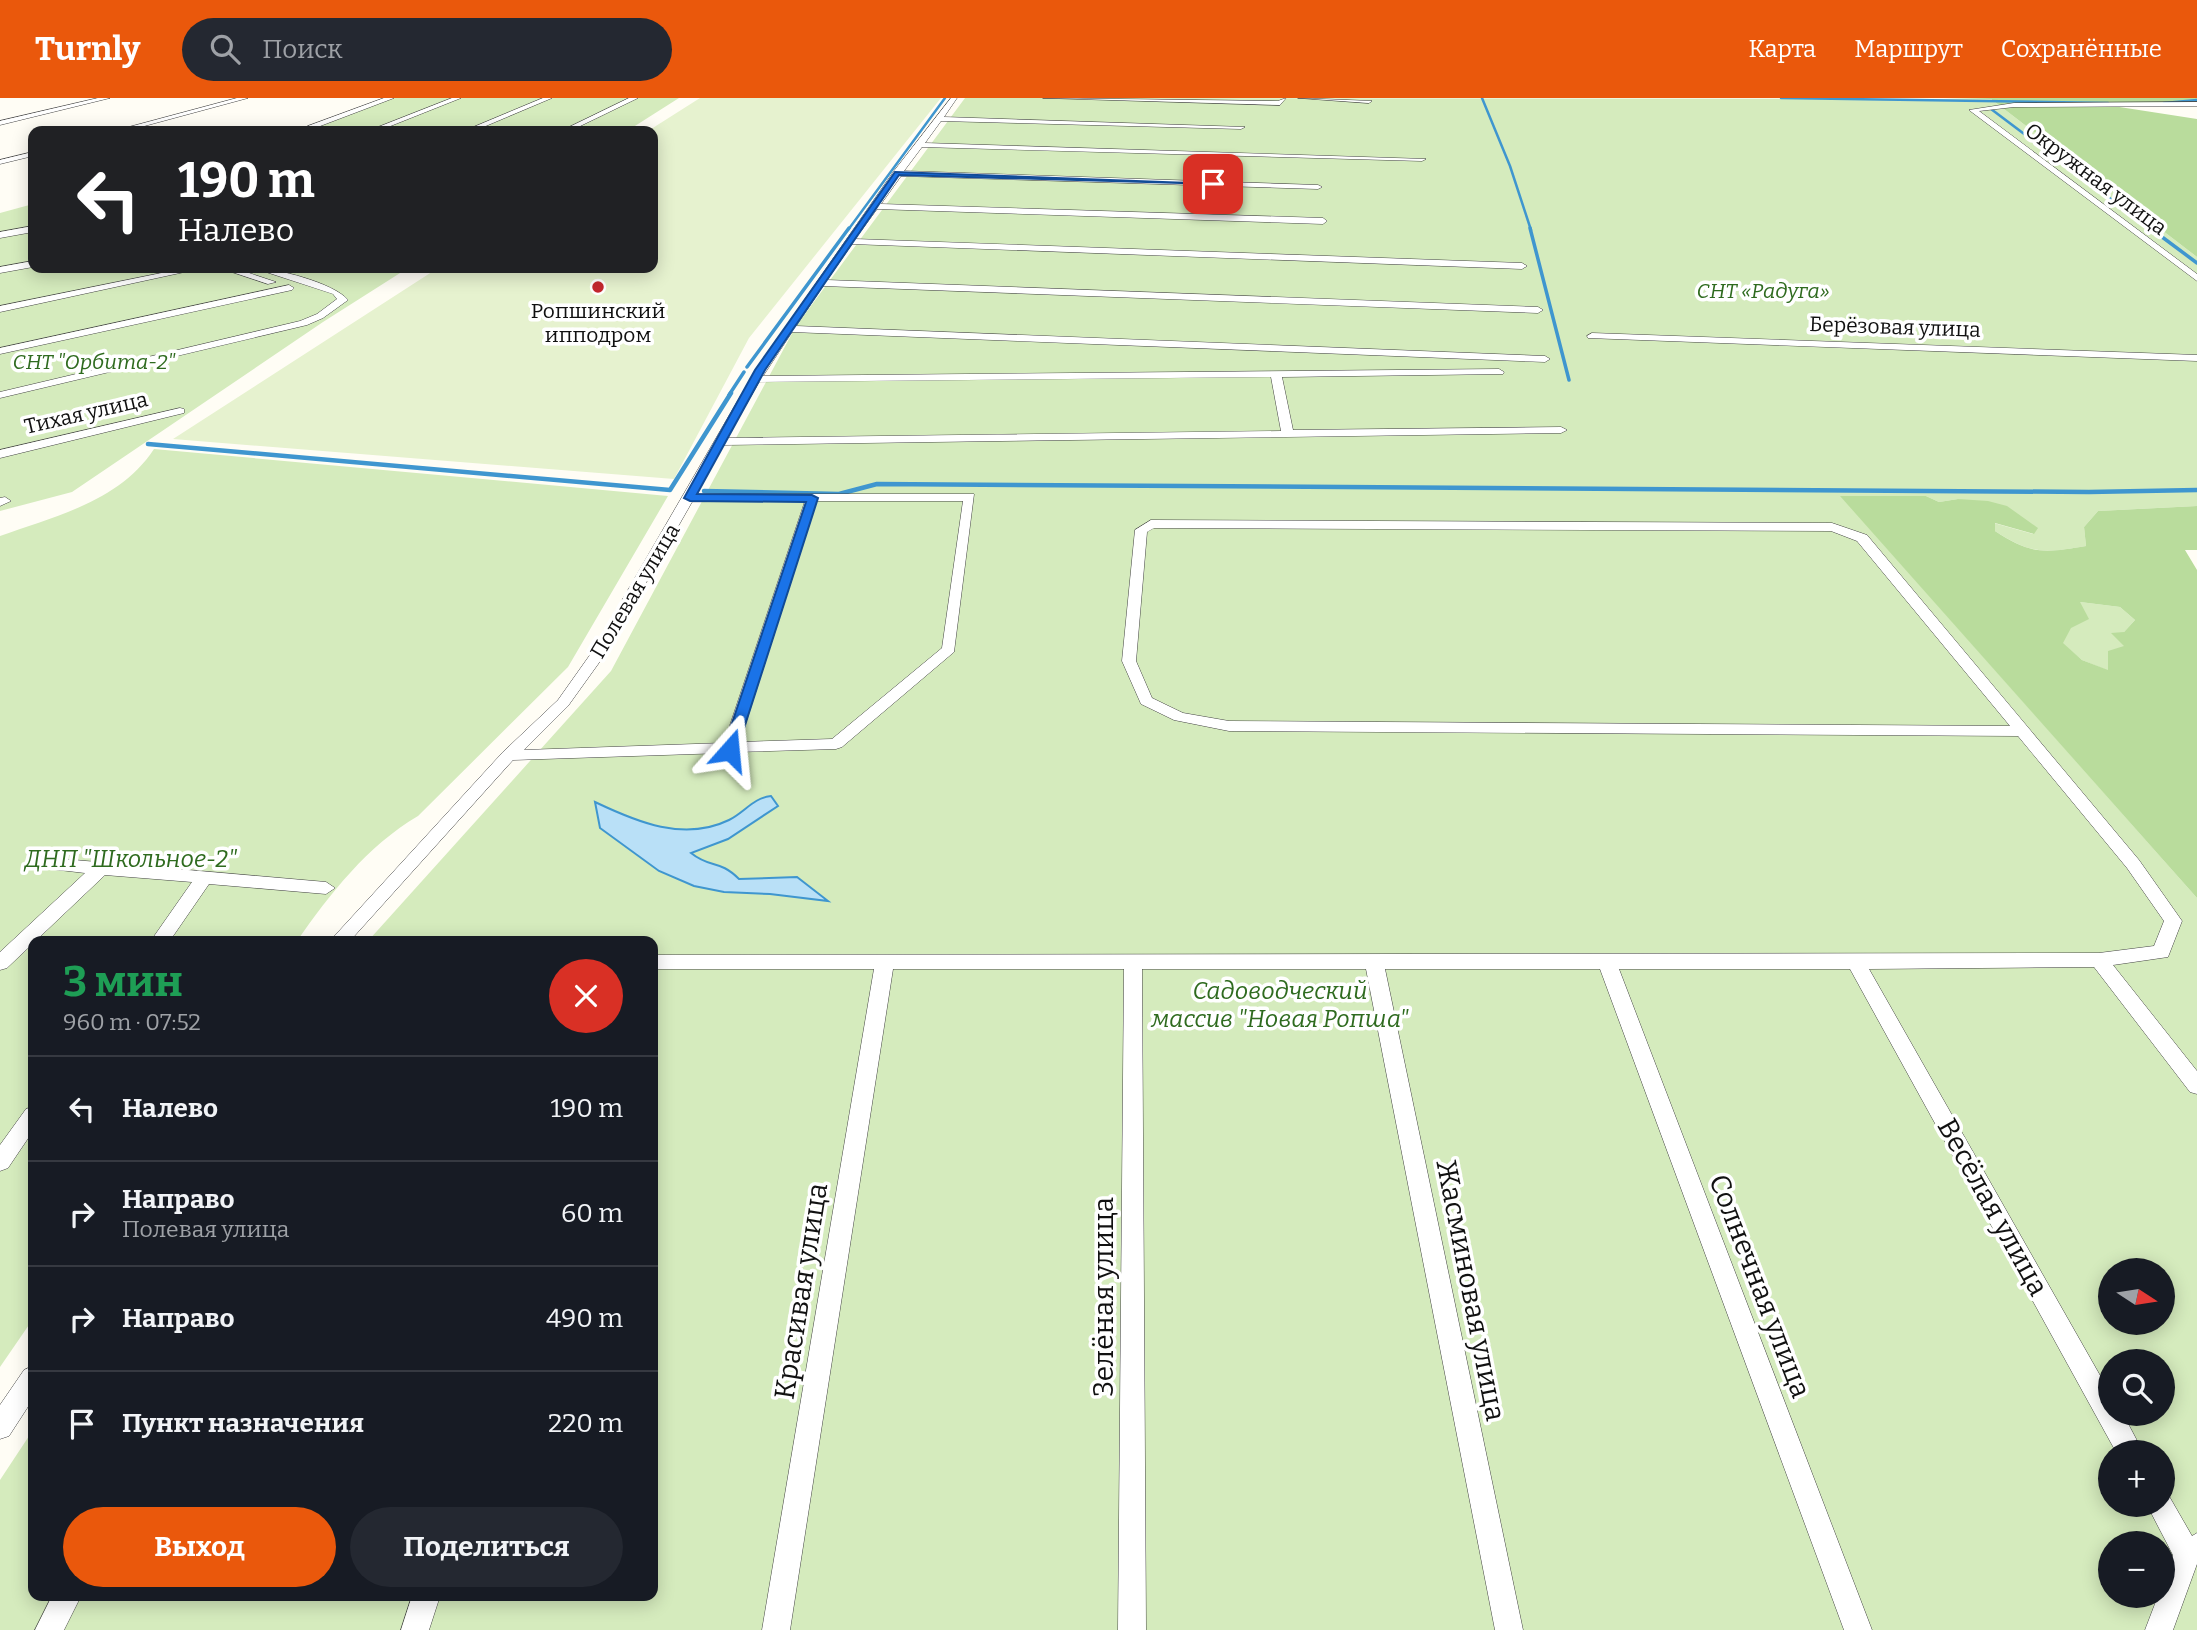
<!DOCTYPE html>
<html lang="ru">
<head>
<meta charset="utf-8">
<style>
	body { margin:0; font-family:Bitter,serif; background:#242831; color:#f1f3f6; height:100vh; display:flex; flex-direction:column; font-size:26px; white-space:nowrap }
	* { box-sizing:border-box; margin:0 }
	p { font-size:23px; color:#9ea1a6 }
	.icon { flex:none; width:38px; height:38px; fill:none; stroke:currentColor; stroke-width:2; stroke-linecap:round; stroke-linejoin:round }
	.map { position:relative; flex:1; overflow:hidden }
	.side { position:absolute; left:28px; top:838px; width:630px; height:665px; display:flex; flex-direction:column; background:#171b24; border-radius:14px; box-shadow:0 4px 18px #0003 }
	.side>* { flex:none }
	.top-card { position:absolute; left:28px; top:28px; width:630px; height:147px; border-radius:14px; box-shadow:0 4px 18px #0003; background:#202124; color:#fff; overflow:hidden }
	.needle { width:46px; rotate:102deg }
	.fabs { position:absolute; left:2098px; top:1160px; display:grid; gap:14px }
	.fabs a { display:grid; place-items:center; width:77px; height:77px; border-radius:50%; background:#171b24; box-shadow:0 4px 18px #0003; font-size:35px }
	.pin { position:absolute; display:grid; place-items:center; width:60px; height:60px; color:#fff; margin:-30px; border-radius:14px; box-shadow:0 4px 10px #0006 }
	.me { position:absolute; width:77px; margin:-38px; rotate:18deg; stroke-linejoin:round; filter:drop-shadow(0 0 5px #0008) }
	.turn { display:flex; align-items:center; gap:24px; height:147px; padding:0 35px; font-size:32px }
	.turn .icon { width:91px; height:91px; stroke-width:2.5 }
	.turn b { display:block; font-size:49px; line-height:60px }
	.round { display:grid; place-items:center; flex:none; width:74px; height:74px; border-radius:37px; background:#242831 }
	.overview { display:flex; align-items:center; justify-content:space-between; height:119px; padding:0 35px }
	h1 { font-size:42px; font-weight:700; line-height:52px; color:#1e9e55 }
	.button { display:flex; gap:14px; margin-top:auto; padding:14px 35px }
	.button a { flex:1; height:80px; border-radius:42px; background:#ea580c; color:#fff; font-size:28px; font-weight:700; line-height:80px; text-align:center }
	.button a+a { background:#242831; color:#f1f3f6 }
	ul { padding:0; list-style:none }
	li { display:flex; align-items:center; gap:21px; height:105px; padding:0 35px; border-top:2px solid #363941 }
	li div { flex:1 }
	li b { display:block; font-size:26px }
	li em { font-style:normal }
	header { display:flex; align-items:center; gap:42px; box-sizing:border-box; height:98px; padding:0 35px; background:#ea580c; color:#fff }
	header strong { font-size:33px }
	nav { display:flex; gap:38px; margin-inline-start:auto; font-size:24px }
	.search { width:490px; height:63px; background:#242831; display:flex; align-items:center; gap:18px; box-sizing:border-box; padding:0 24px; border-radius:38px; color:#9ea1a6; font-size:26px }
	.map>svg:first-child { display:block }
	.green { fill:#d5ebbd; fill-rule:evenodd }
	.forest { fill:#b9dc9c; fill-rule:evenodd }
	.pitch { fill:#e6f2cf }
	.water { fill:#b9e0f7; stroke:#3f96cf; stroke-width:2 }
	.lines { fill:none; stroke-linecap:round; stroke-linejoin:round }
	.stream-far2 { stroke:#3f96cf; stroke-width:2.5 }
	.stream-far1 { stroke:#3f96cf; stroke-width:3.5 }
	.stream { stroke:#3f96cf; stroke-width:4.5 }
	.street-casing { stroke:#444; stroke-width:1 }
	.street { fill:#fff; fill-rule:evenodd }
	.route { fill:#1a73e8; stroke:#114b97; stroke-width:2 }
	.poi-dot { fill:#c4262e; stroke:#fff; stroke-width:2.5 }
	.labels { text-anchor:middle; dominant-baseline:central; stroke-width:7; stroke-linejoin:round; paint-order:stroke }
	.far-street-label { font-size:21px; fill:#111; stroke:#fff }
	.far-park-label { font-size:21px; font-style:italic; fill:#2f6b1f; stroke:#fff }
	.far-poi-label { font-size:21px; fill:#111; stroke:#fff }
	.park-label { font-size:24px; font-style:italic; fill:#2f6b1f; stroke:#fff }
	.near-street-label { font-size:28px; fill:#111; stroke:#fff }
</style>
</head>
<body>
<header>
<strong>Turnly</strong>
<div class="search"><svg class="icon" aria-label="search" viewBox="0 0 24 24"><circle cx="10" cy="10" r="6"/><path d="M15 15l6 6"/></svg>Поиск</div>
<nav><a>Карта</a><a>Маршрут</a><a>Сохранённые</a></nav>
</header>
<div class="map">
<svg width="2197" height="1532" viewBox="0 0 2197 1532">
	<rect width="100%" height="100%" fill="#fffdf5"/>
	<path class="green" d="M394 0H679L627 33H297Z
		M965 0 1991 1 2197 159V408L2098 413 2084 429 2086 448C2045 455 2032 457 1995 433L1994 425 2033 436 2037 430 2023 421 1958 401 1939 404 1926 398H1841L2197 800V1532H0V1382L33 1332V1498H653V844L368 843 611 573 796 228ZM2110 1172H2163V1225H2110ZM2110 1264H2163V1316H2110ZM2110 1354H2163V1407H2110ZM2110 1446H2163V1498H2110Z
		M33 106V170H408L323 224 72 394 0 413V115Z
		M154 351 668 398 568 569 418 718C367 748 330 796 297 843L33 844V1221L0 1269V438C56 418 120 403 154 351Z
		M2080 504 2120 509 2135 522 2124 534V549L2109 573 2082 562 2062 545Z"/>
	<path class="forest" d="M1943 0H2197V6L2113 8 2197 21V159L1991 1Z
		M1840 398H1926L1939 404 1958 401 1988 403 2007 408 2038 430 2034 436 1995 425V433C2031 457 2045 455 2086 448L2084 429 2098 413 2197 408V452H2185L2197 472V800ZM2080 504 2120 509 2135 522 2124 534 2111 535 2124 548 2108 553V572L2082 562 2063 545 2071 530 2089 521Z"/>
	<path class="pitch" d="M700 0H941L749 240 674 381 173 341 438 170H653V33H648Z"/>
	<path class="water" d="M771 698 778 708 728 741 691 755C711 771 719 761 739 781L797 779 828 803 770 796 724 794 694 788 659 773 600 730 595 704C637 724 684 744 729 722 745 714 753 700 771 698Z"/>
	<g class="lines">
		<path class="stream-far2" d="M1482 0 1510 68 1531 132
			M1781 0 2108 5
			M2164 5 2197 2
			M1991 11 2152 132
			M848 132 945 0"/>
		<path class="stream-far1" d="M1530 130 1569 282
			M2150 130 2197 165
			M747 269 849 130
			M729 297 744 274"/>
		<path class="stream" d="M148 346 670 392 731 295
			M704 393 839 396 877 386 2089 394 2197 392"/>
		<g class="street-casing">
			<path id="street" d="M98 0H110L0 27V23Z
				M237 0H248L126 33H114Z
				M384 0H394L315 30 308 28Z
				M452 0H461L378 33H368Z
				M543 0H552L474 33H464Z
				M629 0H638L570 33H561Z
				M951 0H957L944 19 1245 29 1241 31 941 23 925 45 1426 61 1422 63 922 49 904 73 1318 87 1322 89 1318 91 901 78 881 106 1323 120 1327 123 1323 126 877 111 855 141 1522 165 1527 168 1522 171 852 146 827 182 1538 209 1543 212 1538 215 823 188 796 228 1545 258 1550 261 1545 264 792 234 763 278 1499 271 1504 274 1503 276 1282 279 1293 332 1561 329 1567 332 1561 335 723 347 696 396H974L954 554 842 649 836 651 736 654 730 657 724 655 513 662 349 844H329L503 654 558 602 592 554 755 273 894 73ZM1271 279 1281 333 727 340 759 284ZM805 403 724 645 524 652 568 608 606 555 692 404ZM817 403H963L942 550 832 641 740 644Z
				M1043 0 1278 3 1286 0 1280 7Z
				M1298 0 1372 3 1369 5Z
				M2197 4V8L2014 9 1979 13 2197 176V183L1969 12 2014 5Z
				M33 54V58L0 66V62Z
				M33 128V134L0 140V134Z
				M33 163V169L0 175V169Z
				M186 170H203L0 214V208Z
				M220 170H234L276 184 268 186Z
				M254 170C276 170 334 185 348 202L323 220 307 227 0 300V294L300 223 317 216 337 201 333 196Z
				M289 187 294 190 292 192 0 256V250Z
				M1592 235 2197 257V263L1588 240 1587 238Z
				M180 310 184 311V315L0 360V352Z
				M0 400 5 399 11 403 0 408Z
				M1151 422 1832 425 1867 437 2139 762 2182 823 2168 859 2113 867 2197 973V996L2190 994 2094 869 1869 871 2110 1295V1316H2123L2143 1354H2116L1850 871H1619L1872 1532H1844L1600 871H1385L1523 1532H1495L1366 871H1142L1146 1532H1118L1124 871H893L790 1532H762L874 871H653V857L2099 855 2154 848 2164 823 2127 770 2018 638 1229 633 1174 622 1141 606 1122 563 1135 432ZM1154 430 1831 433 1857 443 2010 628 1229 623 1183 615 1152 600 1136 563 1147 434Z
				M40 759 326 784 335 790 326 796 209 786 169 844H150L192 784 105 777 7 870 0 872V854L85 775 34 769 31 765 34 761Z
				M33 1009V1033L8 1070 0 1073V1047L26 1011Z
				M33 1268V1301L9 1338 0 1341V1307L24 1272Z
				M2163 1395 2169 1398 2192 1438 2197 1435V1466L2173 1532H2145L2158 1498H2163V1484L2173 1457 2147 1407H2163Z
				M52 1498H81L64 1532H35Z
				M412 1498H440L429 1532H401Z"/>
		</g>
		<use href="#street" class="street"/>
	</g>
	<path class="route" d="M895 74 1216 86 899 77 765 272 697 396 812 397 818 400 737 652 735 655H725L723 652 806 404 690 403 684 400 755 272Z"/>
	<circle class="poi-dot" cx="598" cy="189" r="7"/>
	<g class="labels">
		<g class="far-street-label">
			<text transform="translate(2096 81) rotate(37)">Окружная улица</text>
			<text transform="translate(1895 229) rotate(2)">Берёзовая улица</text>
			<text transform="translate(86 315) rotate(-13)">Тихая улица</text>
			<text transform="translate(635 493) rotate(-59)">Полевая улица</text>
		</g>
		<g class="far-park-label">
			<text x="1763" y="193">СНТ «Радуга»</text>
			<text x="94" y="264">СНТ "Орбита-2"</text>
		</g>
		<g class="far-poi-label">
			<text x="598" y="213">Ропшинский<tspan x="598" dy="24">ипподром</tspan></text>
		</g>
		<g class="park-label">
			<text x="131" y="761">ДНП "Школьное-2"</text>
			<text x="1280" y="893">Садоводческий<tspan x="1280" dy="28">массив "Новая Ропша"</tspan></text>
		</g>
		<g class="near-street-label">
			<text transform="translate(1993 1109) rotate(61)">Весёлая улица</text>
			<text transform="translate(1760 1188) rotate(69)">Солнечная улица</text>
			<text transform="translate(1471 1192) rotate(79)">Жасминовая улица</text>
			<text transform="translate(801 1193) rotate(-81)">Красивая улица</text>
			<text transform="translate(1103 1199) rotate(-90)">Зелёная улица</text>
		</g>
	</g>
</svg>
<div class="fabs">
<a><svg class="needle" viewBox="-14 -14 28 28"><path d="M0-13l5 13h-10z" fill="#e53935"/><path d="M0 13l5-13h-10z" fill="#9ea1a6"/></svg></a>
<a><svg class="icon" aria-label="search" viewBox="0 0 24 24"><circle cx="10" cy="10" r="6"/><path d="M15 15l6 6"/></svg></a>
<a>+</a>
<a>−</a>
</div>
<div class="pin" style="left:1213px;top:86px;background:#d93025"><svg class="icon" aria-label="arrive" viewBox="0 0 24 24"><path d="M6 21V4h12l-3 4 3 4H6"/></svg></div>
<svg class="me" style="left:730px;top:652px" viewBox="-20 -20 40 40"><path d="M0-17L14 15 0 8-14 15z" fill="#1a73e8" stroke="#fff" stroke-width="4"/></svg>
<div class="top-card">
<div class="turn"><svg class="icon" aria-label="left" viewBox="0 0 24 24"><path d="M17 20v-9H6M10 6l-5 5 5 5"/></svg><div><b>190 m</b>Налево</div></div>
</div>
<section class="side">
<div class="overview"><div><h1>3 мин</h1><p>960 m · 07:52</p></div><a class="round" style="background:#d93025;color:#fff"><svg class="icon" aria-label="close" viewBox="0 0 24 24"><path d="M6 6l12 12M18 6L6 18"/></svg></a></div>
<ul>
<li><svg class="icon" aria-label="left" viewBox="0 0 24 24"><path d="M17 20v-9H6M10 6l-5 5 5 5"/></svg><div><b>Налево</b></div><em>190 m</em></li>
<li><svg class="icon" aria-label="right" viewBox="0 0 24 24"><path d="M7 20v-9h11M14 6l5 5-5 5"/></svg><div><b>Направо</b><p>Полевая улица</p></div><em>60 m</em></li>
<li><svg class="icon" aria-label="right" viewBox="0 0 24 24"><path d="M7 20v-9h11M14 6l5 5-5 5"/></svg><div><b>Направо</b></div><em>490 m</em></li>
<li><svg class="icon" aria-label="arrive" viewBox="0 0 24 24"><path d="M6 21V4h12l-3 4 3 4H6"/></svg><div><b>Пункт назначения</b></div><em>220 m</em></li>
</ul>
<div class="button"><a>Выход</a><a>Поделиться</a></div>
</section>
</div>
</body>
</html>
